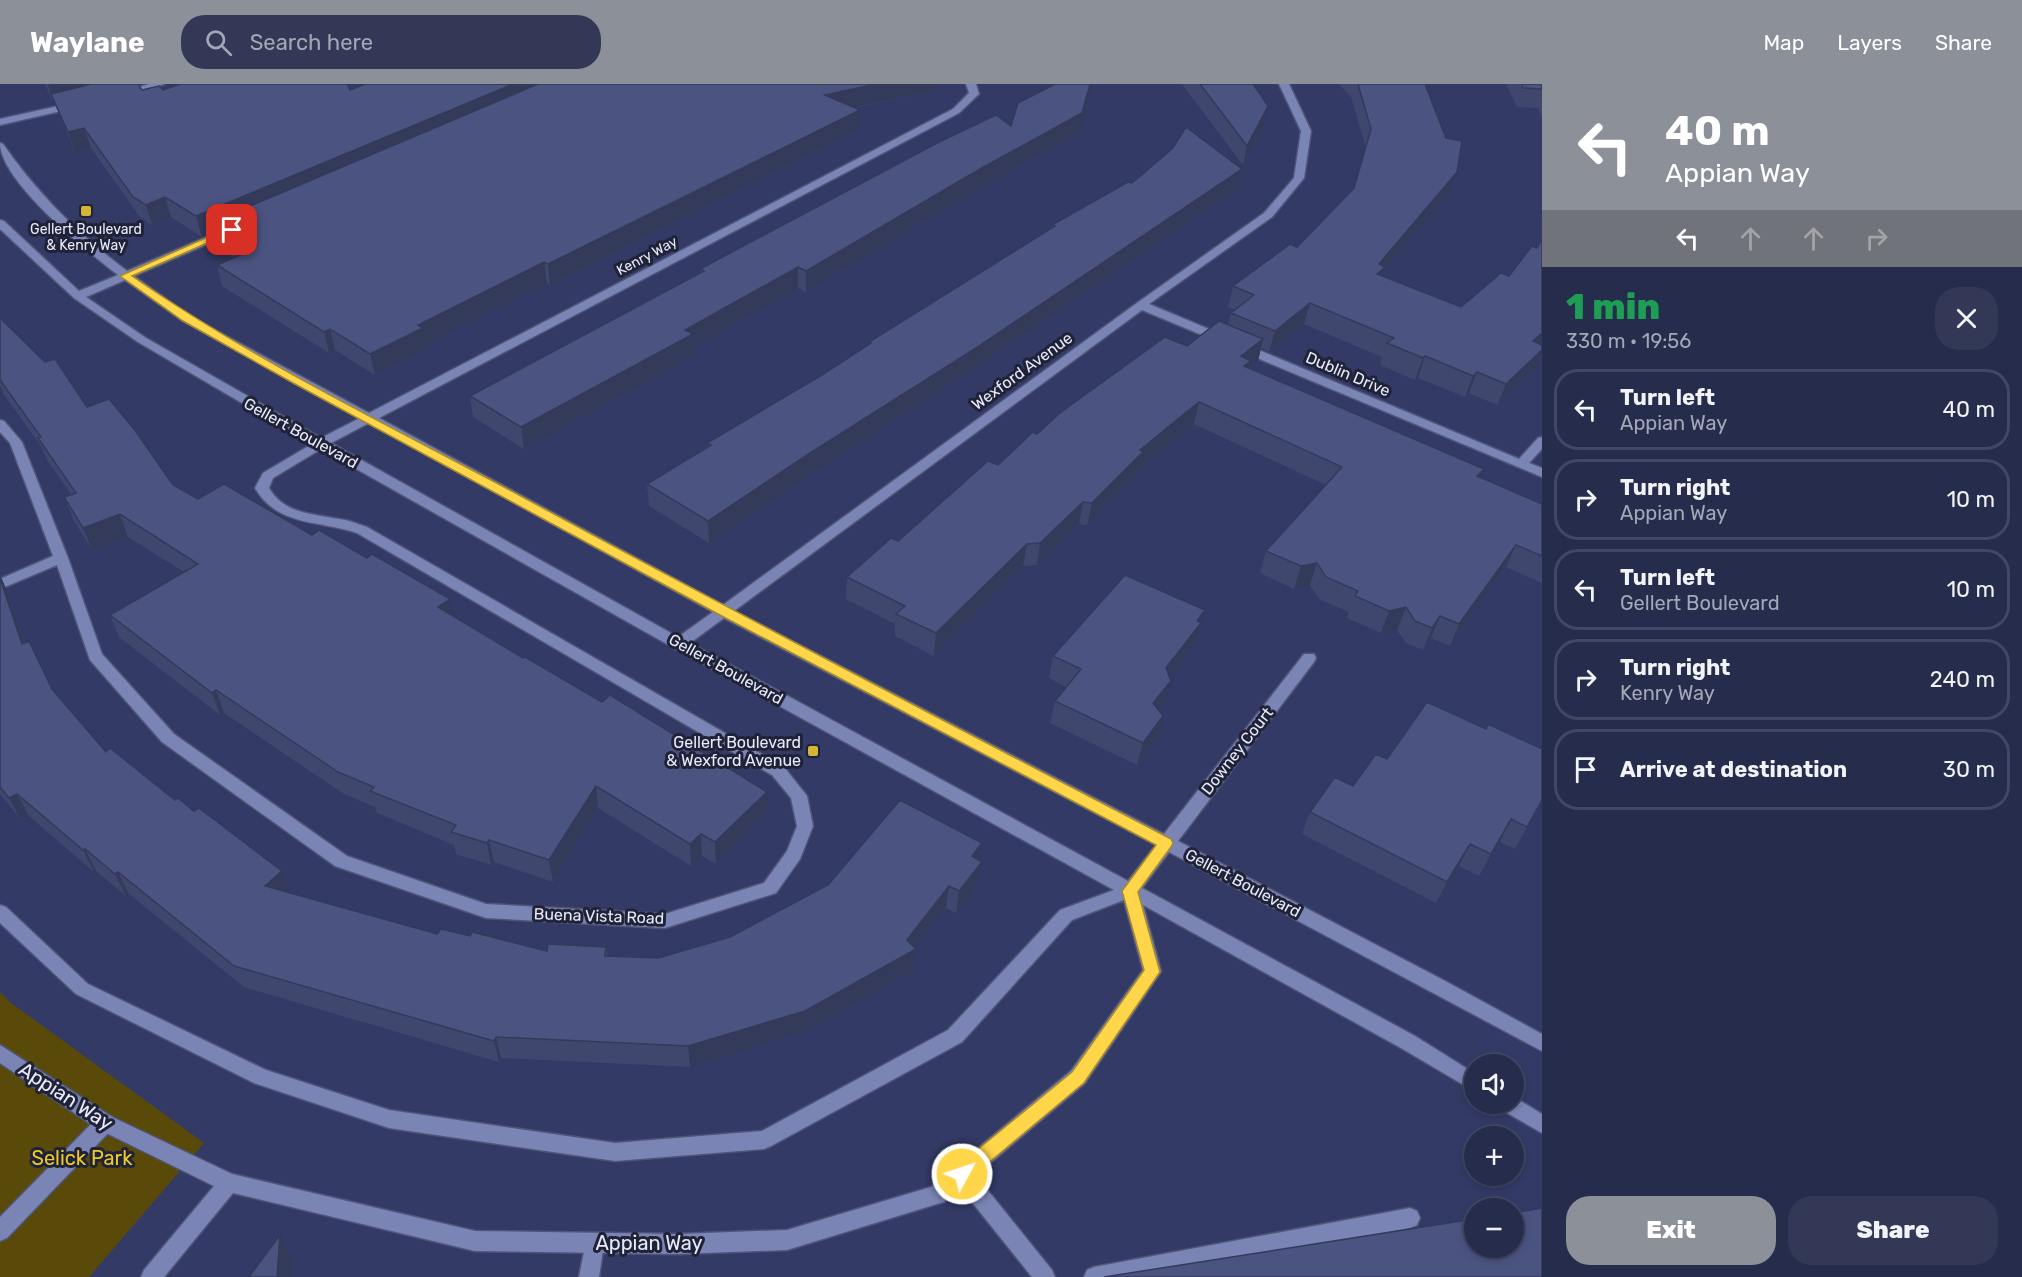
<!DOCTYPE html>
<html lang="en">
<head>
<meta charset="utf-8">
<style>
	body { margin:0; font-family:Rubik,sans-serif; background:#323856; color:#f1f3f6; height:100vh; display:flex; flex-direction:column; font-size:22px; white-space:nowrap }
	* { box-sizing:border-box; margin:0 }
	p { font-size:20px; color:#a4a7b5 }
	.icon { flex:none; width:33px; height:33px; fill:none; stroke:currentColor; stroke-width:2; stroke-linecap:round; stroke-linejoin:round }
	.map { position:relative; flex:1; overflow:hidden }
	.sheet { display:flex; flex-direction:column; background:#262c4c; width:480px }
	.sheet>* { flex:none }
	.guide { background:#8c9099; color:#fff; overflow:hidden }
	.controls { position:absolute; left:1464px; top:970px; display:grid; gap:12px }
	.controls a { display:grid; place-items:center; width:60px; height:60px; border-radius:50%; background:#262c4c; box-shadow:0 3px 9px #0003,0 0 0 2px #424864; font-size:30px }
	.pin { position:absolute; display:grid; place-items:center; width:51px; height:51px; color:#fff; margin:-26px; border-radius:12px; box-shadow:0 3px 9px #0006 }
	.me { position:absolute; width:66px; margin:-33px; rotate:50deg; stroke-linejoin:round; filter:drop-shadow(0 0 4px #0008) }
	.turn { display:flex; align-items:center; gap:21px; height:126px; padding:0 24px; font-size:27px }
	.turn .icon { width:78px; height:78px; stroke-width:2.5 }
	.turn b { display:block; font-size:42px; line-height:51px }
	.lanes { display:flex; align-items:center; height:57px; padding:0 24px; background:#0003; justify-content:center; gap:30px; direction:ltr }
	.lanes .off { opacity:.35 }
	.round { display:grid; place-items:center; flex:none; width:63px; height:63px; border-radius:24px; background:#323856 }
	.overview { display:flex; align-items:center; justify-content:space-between; height:102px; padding:0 24px }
	h1 { font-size:36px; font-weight:800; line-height:45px; color:#1e9e55 }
	.button { display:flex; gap:12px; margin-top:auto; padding:12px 24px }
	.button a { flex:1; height:69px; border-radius:24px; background:#8c9099; color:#fff; font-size:24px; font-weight:800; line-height:69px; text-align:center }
	.button a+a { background:#323856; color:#f1f3f6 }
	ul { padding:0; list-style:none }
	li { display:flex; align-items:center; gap:18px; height:81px; margin:0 12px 9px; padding:0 12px; border:3px solid #424864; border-radius:24px }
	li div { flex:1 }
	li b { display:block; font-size:22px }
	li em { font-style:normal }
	header { display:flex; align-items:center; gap:36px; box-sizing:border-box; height:84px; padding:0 30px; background:#8c9099; color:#fff }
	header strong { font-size:28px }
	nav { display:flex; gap:33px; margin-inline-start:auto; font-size:21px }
	.search { width:420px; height:54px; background:#323856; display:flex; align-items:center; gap:15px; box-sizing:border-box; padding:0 21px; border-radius:24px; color:#a4a7b5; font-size:22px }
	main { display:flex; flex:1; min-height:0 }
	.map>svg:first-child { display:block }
	.green { fill:#594a0a }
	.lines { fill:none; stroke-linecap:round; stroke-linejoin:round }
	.lane-casing { stroke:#505578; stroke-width:3 }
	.street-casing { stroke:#505578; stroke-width:3 }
	.lane { fill:#7a85b6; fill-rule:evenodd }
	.street { fill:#7a85b6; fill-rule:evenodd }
	.wall { fill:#40476f }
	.shaded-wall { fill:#343a5a }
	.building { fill:#4b5381; stroke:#343a5a; stroke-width:1.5 }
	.route { fill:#ffd54a; stroke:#a68a30; stroke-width:1.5 }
	.poi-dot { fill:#d5b535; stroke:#202337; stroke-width:2 }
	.labels { text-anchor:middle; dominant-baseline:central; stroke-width:6; stroke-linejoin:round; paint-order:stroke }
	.far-poi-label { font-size:14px; fill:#e7ebfc; stroke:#202337 }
	.far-street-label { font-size:14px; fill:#e7ebfc; stroke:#202337 }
	.street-label { font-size:16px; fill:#e7ebfc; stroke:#202337 }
	.poi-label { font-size:16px; fill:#e7ebfc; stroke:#202337; text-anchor:end }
	.near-street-label { font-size:20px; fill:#e7ebfc; stroke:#202337 }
	.near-park-label { font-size:20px; fill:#eeca29; stroke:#202337 }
</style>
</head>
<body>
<header>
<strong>Waylane</strong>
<div class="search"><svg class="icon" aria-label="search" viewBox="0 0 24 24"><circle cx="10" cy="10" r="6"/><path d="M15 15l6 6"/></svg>Search here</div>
<nav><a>Map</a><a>Layers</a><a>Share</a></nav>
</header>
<main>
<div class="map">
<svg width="1542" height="1193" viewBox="0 0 1542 1193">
	<rect width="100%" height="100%" fill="#333a65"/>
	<path class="green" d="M0 908 11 919 204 1059 89 1193H0Z"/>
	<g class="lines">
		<g class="lane-casing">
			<path id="lane" d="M105 1030 112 1033 115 1039 112 1045 7 1154 0 1157V1133L98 1033Z
				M962 1081 969 1083 1052 1186 1055 1193H1032L955 1097 952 1090 955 1083Z
				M1410 1124 1417 1127 1420 1134 1417 1141 1410 1144 1148 1193H1084L1087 1186 1094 1183Z
				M594 1149 601 1152 604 1159 599 1193H579L587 1152Z"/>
		</g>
		<g class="street-casing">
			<path id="street" d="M149 0H164L123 13 118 10Z
				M966 0H976L979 10 959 29 379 334 723 521 1137 219 1264 129 1294 94 1301 47 1279 0H1289L1311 47 1304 94 1272 133 1149 220 1519 375 1538 354 1542 353V365L1529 379 1542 384V393L1142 226 734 527 1164 750 1304 570H1314L1316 574 1314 578 1178 757 1447 898 1542 950V967L1169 768 1142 804 1415 952 1474 989V1007L1401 964 1143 821 1161 887 1158 892 1085 999 944 1118 937 1120 787 1166 678 1170 475 1167 233 1109 164 1193H141L144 1186 214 1102 98 1045 0 979V961L112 1033 232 1090 475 1147 678 1150 787 1146 931 1103 1071 987 1143 886 1124 816 1072 836 962 958 771 1062 764 1065 615 1077 389 1044 254 999 76 910 0 839V821L6 823 88 900 266 986 389 1026 615 1059 762 1047 948 946 1060 826 1114 806 674 564 321 365 273 394 269 404C284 430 313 430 339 435 349 436 358 440 367 443L784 683 807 712 813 742 800 775 776 809 665 844 486 834 335 782 162 658 90 576 57 481 0 505V495L53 472 10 359 0 348V336L4 337 22 358 68 474 102 570 174 650 347 772 486 820 665 830 764 799 787 767 797 742 791 714 772 691 357 449C319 436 278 443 255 404L263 389 312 360 138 258 74 214 0 145V136L4 137 79 207 118 191C88 168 0 97 0 59L3 60C38 110 78 150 127 187L225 145H233V149L134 192 191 233 369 329 953 25 969 9ZM125 196 183 237 360 334 321 354 146 254 86 213ZM369 339 713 528 678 553 331 359ZM724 534 1156 761 1128 797 690 559Z
				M76 18 79 19V23L0 41V35Z
				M1514 1013 1542 1030V1049L1502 1026 1499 1020H1514Z"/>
		</g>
		<use href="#lane" class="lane"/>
		<use href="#street" class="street"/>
	</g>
	<path class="wall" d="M45 0H138L142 6H935L855 24 859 45 550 201 547 199 426 260 427 265 375 291 335 266 329 269 222 202 217 181 232 174V172L213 160 210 149 202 153 171 133 152 141 140 133 91 64 75 68 55 20H54Z
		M1182 0H1253L1264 41 1243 81Z
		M1339 0H1425L1450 108 1384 187 1382 192 1537 284 1497 321 1469 309 1465 313 1418 294 1415 296 1380 281 1382 273 1304 240 1269 268 1261 264 1258 277 1250 283 1249 284 1484 385 1481 394 1542 420V499L1506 483 1450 562 1431 554 1423 566 1406 559 1397 546 1381 549 1347 534 1349 528 1319 515 1310 501 1294 505 1260 489 1266 467 1326 401 1194 340 1140 384 1139 389 1087 441 1079 440 1037 481 1023 482 934 572 895 552V540L846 515 847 493 898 457 1037 350 1187 262 1228 241 1231 229 1235 226 1228 223 1233 202 1297 163 1354 104 1366 64 1351 13Z
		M1506 0H1542V33L1538 24 1517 23Z
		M1011 42 1080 48 978 105 806 208 798 204 694 263V272L524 365 473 333 470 312 700 189V185Z
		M1132 99 1237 105 973 286 806 393 709 459 649 422 647 400 707 363V359L822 291 869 261V258L1051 145 1052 141Z
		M0 234 87 323 173 401 198 415 312 451 454 533 767 730 716 780 702 772 691 782 598 724 553 798 494 778 491 781 456 770 454 761 377 729 375 723 344 710 224 629 220 631 119 553 110 531 184 488 128 453 92 466 73 435 64 413 71 410 47 376 41 362 4 311 0 312Z
		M0 487 2 492 1 493 6 505 25 559 52 605 106 668 290 809 437 850 470 852 547 867 606 863 608 872 658 874 980 776 979 800 956 829 946 824 915 864 916 865 913 887 804 948 690 983 501 974 499 978 244 903 129 810 126 812 96 787 94 788 29 732 21 736 0 710Z
		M1205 526 1195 561 1170 594 1165 619 1159 627 1158 655 1137 681 1050 639 1055 617 1066 603 1049 594 1053 572Z
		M1387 675 1542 717 1515 765 1500 758 1479 792 1459 782 1436 819 1302 750 1310 728 1353 702Z"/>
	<path class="shaded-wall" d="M51 0H134L51 10 55 20H54L48 1Z
		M513 0H560L208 140 210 149 202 153 196 132Z
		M876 0H936L935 6 824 30 825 11Z
		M1090 0H1092L1080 48 978 105 806 208V187L980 85Z
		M1268 22 1264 41 1243 81 1247 62Z
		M860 26 859 45 550 201 548 180Z
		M84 44 91 64 75 68 68 48Z
		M1242 85 1237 105 973 286 806 393 709 459 708 437Z
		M1457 88 1450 108 1384 187 1379 204 1370 211 1379 180Z
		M165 113 171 133 152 141 146 121Z
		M544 178 547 199 426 260 427 265 375 291 370 270 418 241Z
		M798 183V204L694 263V272L524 365 521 343 685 246Z
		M0 217 3 224 0 226Z
		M1310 219 1304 240 1269 268 1275 247Z
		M330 245 335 266 329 269 324 248Z
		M1542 249V262L1533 257Z
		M1263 255 1258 277 1250 283 1246 298 1241 272Z
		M1542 266V272L1537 284 1497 321 1506 300Z
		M1425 272 1418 294 1415 296 1423 274Z
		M1477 288 1469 309 1465 313 1473 292Z
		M0 302 4 311 0 312Z
		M1199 318 1194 340 1140 384 1139 389 1087 441 1092 419 1140 366Z
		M1484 385 1475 407 1477 392Z
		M1083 418 1079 440 1037 481 1040 459Z
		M120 430 128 453 92 466 83 444Z
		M1027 460 1023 482 934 572 936 549Z
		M1516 461 1506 483 1450 562 1459 540Z
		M1317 479 1310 501 1294 505 1301 482Z
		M0 487 2 492 1 493 6 505 33 582 22 560 0 494Z
		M450 515 454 537 438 523Z
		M1406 523 1397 546 1381 549 1389 527Z
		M1205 526 1195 561 1161 606 1166 584 1197 537Z
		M1440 532 1431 554 1423 566 1432 544Z
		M1171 597 1165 619 1148 641 1153 619Z
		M216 606 224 629 220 631 212 609Z
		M1163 632 1158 655 1137 681 1143 659Z
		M596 702 598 724 553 798 549 776Z
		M767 708V730L716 780 715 758Z
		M17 710 29 732 21 736 9 714Z
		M1542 716V717L1515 765 1527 743Z
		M1511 735 1500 758 1479 792 1491 770Z
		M701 750 702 772 691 782 690 760Z
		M489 756 494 778 491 781 487 759Z
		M982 759 979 781 972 772Z
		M1470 760 1459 782 1436 819 1447 798Z
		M85 765 96 787 94 788 83 766Z
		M982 778 979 800 956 829 959 807Z
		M282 787 290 809 265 802Z
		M118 788 129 810 126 812 115 790Z
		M949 802 946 824 913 867 916 865 913 887 804 948 690 983 688 962 907 856Z
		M496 953 501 974 499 978 494 957Z
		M280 1151 293 1179V1193H277Z"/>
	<path class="building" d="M91 0H138L142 6 159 2 163 6 181 0H347L350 6 365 0H513L196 132 165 113 146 121 133 113 84 44 68 48 51 10Z
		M538 0H876L825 11 860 26 548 180 544 178 418 241 423 244 370 270 330 245 324 248 217 181 242 170 229 161 236 158 208 140Z
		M1055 0H1090L1082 29 980 85 806 187 798 183 685 246 693 250 521 343 470 312 704 187 700 185 939 58 996 31 1011 42 1018 19Z
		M1200 0H1253L1268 22 1247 62Z
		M1358 0H1425L1446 54 1462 57 1457 88 1379 180 1385 183 1377 190 1461 223 1501 189 1509 192 1532 162 1537 164 1542 155V249L1533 257 1542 261V266L1506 300 1477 288 1473 292 1425 272 1423 274 1387 259 1394 254 1310 219 1275 247 1231 229 1254 211 1233 202 1290 160 1297 163 1354 104 1371 45Z
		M1522 0H1542V5L1523 4Z
		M1186 43 1242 85 976 264 807 371 708 437 647 400 711 361 707 359 822 291 871 259 869 258 1055 142 1052 141 1128 98 1132 99 1173 64Z
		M0 234 45 278 55 275 87 323 109 315 134 345 173 401 198 415 224 400 312 451 319 446 367 474 372 470 450 515 438 523 523 574 525 573 602 618 610 611 767 708 715 758 701 750 690 760 596 702 549 776 489 756 487 759 451 748 456 741 370 707 374 703 338 688 216 606 212 609 110 531 198 480 120 430 83 444 64 413 76 409 38 354 41 353 0 296Z
		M1219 237 1263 255 1241 272 1251 277 1244 282 1484 385 1477 392 1542 420V472L1516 461 1459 540 1440 532 1432 544 1415 537 1406 523 1389 527 1355 512 1358 507 1326 493 1317 479 1301 482 1266 467 1342 383 1199 318 1140 366 1143 368 1092 419 1083 418 1040 459 1027 460 936 549 896 530 905 522 847 493 891 454 898 457 988 377 998 381 1033 348 1037 350 1060 329 1165 253 1187 262Z
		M1125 491 1205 526 1197 537 1201 539 1166 584 1171 597 1153 619 1163 632 1143 659 1055 617 1081 585 1053 572Z
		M0 494 22 560 29 557 52 605 106 668 110 664 175 716 178 714 194 727 199 724 282 787 265 802 437 850 441 845 470 852 472 848 547 867 548 860 606 863 605 872 658 874 730 853 828 801 900 716 982 759 972 772 982 778 959 807 949 802 907 856 916 865 805 927 688 962 496 953 494 957 234 882 118 788 115 790 85 765 83 766 17 710 9 714 0 703Z
		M1427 618 1486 645 1488 640 1542 665V716L1527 743 1511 735 1491 770 1470 760 1447 798 1310 728 1335 693 1353 702 1376 670 1387 675Z
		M1542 1124V1193H1104L1474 1135V1164H1514V1129Z
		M280 1151 277 1193H249Z"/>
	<path class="route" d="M228 144 237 146 132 192C249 273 378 336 504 403 725 523 948 639 1171 755L1173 759 1171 763 1138 808 1160 888 1084 999 968 1096 962 1098 955 1096 953 1090 955 1084 1072 988 1144 886 1122 807 1156 761 718 530 293 299 183 237 120 192Z"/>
	<g class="poi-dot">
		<rect x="80" y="121" width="12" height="12" rx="3"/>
		<rect x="807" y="661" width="12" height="12" rx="3"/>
	</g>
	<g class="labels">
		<g class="far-poi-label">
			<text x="86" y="145">Gellert Boulevard<tspan x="86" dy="16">&amp; Kenry Way</tspan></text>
		</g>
		<g class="far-street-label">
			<text transform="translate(647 172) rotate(-28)">Kenry Way</text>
		</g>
		<g class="street-label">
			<text transform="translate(1022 287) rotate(-36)">Wexford Avenue</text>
			<text transform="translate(1348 290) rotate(23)">Dublin Drive</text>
			<text transform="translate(301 349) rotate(29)">Gellert Boulevard</text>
			<text transform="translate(726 585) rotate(29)">Gellert Boulevard</text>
			<text transform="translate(1237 667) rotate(-52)">Downey Court</text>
			<text transform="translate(1243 799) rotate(28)">Gellert Boulevard</text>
			<text transform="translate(599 832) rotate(2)">Buena Vista Road</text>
		</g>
		<g class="poi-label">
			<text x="801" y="658">Gellert Boulevard<tspan x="801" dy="18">&amp; Wexford Avenue</tspan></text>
		</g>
		<g class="near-street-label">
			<text transform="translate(66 1012) rotate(33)">Appian Way</text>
			<text x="649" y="1159">Appian Way</text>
		</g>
		<g class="near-park-label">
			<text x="82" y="1074">Selick Park</text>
		</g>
	</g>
</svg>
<div class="controls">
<a><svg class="icon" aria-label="sound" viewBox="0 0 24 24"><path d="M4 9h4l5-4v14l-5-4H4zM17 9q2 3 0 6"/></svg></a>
<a>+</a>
<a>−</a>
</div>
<div class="pin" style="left:232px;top:146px;background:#d93025"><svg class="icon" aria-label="arrive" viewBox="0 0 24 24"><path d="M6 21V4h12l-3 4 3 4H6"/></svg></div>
<svg class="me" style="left:962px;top:1090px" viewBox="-20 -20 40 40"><circle r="17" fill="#ffd54a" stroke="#fff" stroke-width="3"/><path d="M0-11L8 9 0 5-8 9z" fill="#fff"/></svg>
</div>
<section class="sheet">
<div class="guide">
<div class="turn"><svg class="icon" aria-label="left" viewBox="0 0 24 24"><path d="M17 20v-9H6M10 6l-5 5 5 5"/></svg><div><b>40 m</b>Appian Way</div></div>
<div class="lanes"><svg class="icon" aria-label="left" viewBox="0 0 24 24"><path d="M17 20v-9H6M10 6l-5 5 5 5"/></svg><svg class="icon off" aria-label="ahead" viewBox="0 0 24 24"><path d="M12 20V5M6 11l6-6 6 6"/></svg><svg class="icon off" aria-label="ahead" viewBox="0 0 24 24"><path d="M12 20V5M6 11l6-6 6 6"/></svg><svg class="icon off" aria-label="right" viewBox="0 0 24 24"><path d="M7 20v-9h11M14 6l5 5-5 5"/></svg></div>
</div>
<div class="overview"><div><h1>1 min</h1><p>330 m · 19:56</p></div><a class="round"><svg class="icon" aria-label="close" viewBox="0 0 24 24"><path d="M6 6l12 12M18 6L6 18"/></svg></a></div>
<ul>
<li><svg class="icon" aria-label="left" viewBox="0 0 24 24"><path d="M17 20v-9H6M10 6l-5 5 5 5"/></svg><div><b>Turn left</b><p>Appian Way</p></div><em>40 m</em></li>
<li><svg class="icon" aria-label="right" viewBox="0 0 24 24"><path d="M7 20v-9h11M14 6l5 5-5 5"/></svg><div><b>Turn right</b><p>Appian Way</p></div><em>10 m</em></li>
<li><svg class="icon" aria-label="left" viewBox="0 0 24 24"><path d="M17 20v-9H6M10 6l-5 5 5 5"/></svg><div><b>Turn left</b><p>Gellert Boulevard</p></div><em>10 m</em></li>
<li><svg class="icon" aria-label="right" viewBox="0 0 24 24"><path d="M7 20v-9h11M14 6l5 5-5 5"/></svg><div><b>Turn right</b><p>Kenry Way</p></div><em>240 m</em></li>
<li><svg class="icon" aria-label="arrive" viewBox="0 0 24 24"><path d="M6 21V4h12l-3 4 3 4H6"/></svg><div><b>Arrive at destination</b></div><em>30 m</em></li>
</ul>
<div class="button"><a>Exit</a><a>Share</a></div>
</section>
</main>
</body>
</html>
